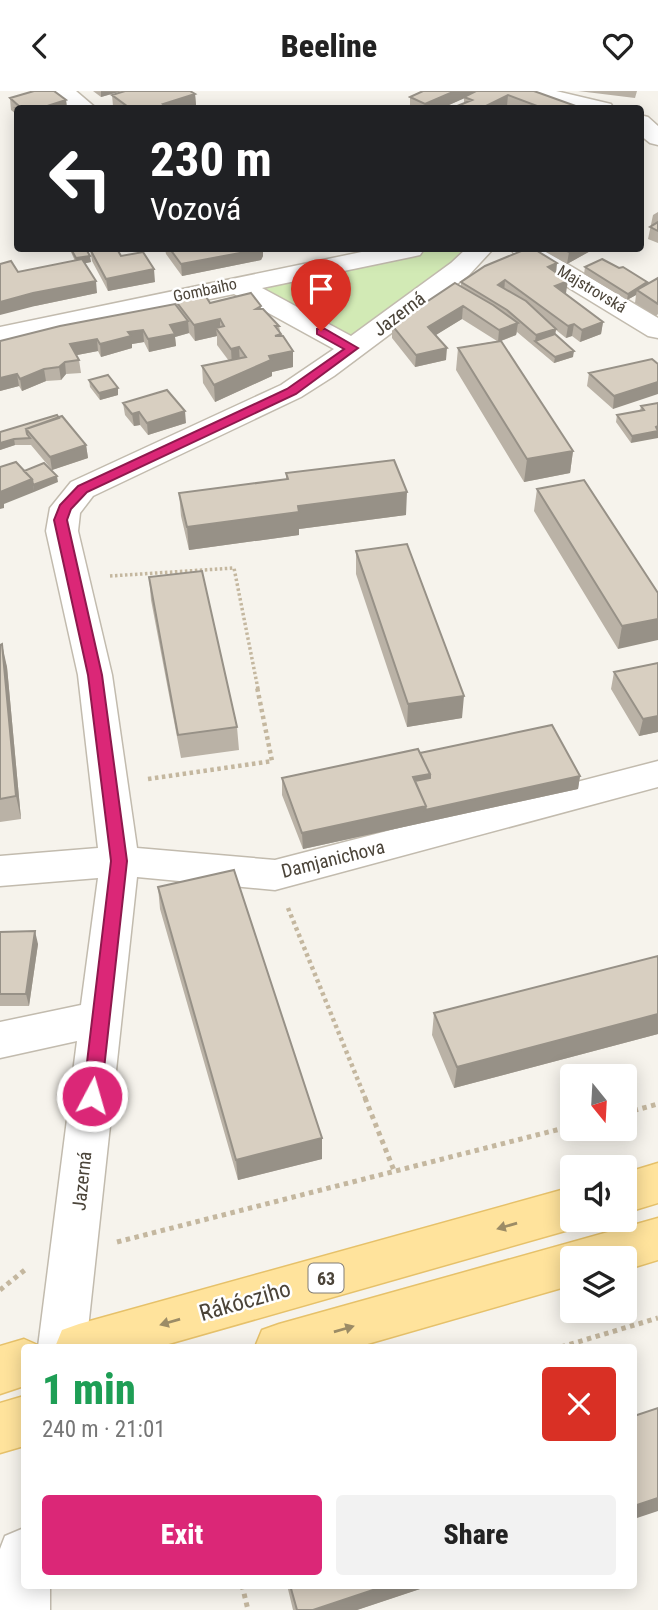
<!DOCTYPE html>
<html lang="en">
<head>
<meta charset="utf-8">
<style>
	body { margin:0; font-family:"Roboto Condensed",sans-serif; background:#f2f2f2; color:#222; height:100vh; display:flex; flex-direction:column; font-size:26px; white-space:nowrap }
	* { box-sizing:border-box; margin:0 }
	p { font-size:23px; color:#767676 }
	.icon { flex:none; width:38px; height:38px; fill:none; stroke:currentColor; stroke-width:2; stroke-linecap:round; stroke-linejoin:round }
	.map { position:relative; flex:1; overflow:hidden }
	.side { position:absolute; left:21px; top:1253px; width:616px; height:245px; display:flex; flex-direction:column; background:#fff; border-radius:7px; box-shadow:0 4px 18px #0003 }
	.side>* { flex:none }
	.hud { position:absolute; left:14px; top:14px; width:630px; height:147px; border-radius:7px; box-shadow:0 4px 18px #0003; background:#202124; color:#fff; overflow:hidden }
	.needle { width:46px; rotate:162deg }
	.fabs { position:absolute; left:560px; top:973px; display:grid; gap:14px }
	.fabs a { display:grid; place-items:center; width:77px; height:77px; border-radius:7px; background:#fff; box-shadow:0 4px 18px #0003; font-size:35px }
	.pin { position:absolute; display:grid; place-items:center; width:60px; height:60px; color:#fff; margin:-72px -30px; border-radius:50% 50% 50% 0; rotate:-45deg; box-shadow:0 0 7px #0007 }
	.pin .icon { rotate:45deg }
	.me { position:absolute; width:77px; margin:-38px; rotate:6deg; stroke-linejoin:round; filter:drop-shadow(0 0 5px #0008) }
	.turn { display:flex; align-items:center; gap:24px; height:147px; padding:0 21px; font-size:32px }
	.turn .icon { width:91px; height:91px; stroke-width:2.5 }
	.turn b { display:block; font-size:49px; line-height:60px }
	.round { display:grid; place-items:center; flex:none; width:74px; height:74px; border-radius:7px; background:#f2f2f2 }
	.summary { display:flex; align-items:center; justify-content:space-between; height:119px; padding:0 21px }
	h1 { font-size:42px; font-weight:800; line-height:52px; color:#1e9e55 }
	.button { display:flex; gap:14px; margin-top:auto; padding:14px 21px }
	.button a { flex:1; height:80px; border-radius:7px; background:#db2777; color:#fff; font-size:28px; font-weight:800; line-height:80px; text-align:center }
	.button a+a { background:#f2f2f2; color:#222 }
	header { display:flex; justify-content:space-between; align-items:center; height:91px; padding:0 21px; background:#fff; font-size:32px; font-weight:800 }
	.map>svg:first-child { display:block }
	.green { fill:#d2eab5 }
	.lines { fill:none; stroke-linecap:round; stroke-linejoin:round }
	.minor-casing { stroke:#c2bbae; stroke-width:3 }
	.major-casing { stroke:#e6c16a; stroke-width:3 }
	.path-far2 { stroke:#c4b79f; stroke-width:3.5; stroke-dasharray:2.5 2.5; stroke-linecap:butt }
	.path-far1 { stroke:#c4b79f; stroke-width:4.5; stroke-dasharray:3.5 3.5; stroke-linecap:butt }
	.path { stroke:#c4b79f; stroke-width:5; stroke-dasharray:4.5 4.5; stroke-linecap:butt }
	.minor { fill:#fff; fill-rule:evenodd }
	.major { fill:#ffe39c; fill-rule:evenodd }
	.wall { fill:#bab2a6 }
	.shaded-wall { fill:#979187 }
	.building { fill:#d8cfc1; stroke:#979187; stroke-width:2 }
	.oneway { fill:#9c8c66 }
	.route { fill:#db2777; stroke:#8e194d; stroke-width:2 }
	.labels { text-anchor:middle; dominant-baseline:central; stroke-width:5; stroke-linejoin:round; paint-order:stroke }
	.far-street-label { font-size:16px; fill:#4b4439; stroke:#fff }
	.shield { fill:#fff; stroke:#817c74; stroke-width:2 }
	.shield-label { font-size:18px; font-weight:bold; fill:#4b4439 }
	.street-label { font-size:19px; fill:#4b4439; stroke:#fff }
	.near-street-label { font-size:23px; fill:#4b4439; stroke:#fff }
</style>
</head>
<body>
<header><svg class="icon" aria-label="back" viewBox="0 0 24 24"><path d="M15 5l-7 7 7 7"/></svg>Beeline<svg class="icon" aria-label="heart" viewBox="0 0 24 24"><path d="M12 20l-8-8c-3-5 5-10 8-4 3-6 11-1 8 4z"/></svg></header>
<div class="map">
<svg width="658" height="1519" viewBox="0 0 658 1519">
	<rect width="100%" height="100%" fill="#f6f3ec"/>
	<path class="green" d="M435 158H468L353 247 257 195Z"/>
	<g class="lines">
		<g class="minor-casing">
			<path id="minor" d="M50 0H76L97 18H70Z
				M516 0H556L611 13 614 18H572L519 5Z
				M640 24 648 26 658 35V54L650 52 640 44Z
				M376 158H424L420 164 411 166 262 197 351 245 451 172 466 158H493L469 184 334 285 301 306 93 405 80 422 78 440 112 584 137 757 275 769 658 670V696L275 799 137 786 86 1256H38L77 950 0 967V931L81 914 98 787 0 795V765L98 757 78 584 46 440 50 417 71 391 281 294 334 258 234 203 0 252V236Z
				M511 158H542L658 227V247L648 245 515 164Z
				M24 1437V1494H50V1519H0V1458L5 1445Z"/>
		</g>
		<g class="major-casing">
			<path id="major" d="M658 1072V1112L625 1122V1082Z
				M572 1096V1129H590L572 1138 158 1256H55L62 1239 79 1233Z
				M658 1127V1169L625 1179V1167H572V1194L357 1256H255L262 1239 279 1233Z
				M24 1248 42 1256H24V1295L0 1303V1255Z
				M24 1305V1355L0 1362V1312Z"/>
		</g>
		<path class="path-far2" d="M110 485 234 477 258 598"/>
		<path class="path-far1" d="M148 688 272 670 257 596
			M288 817 366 1009"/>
		<path class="path" d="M365 1007 395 1082
			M625 1022 658 1013
			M117 1151 572 1035
			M0 1199 26 1178
			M561 1256 658 1227
			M242 1494 248 1519"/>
		<use href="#minor" class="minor"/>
		<use href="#major" class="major"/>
	</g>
	<path class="wall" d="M93 0H122L101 6Z
		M423 0H534L584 18H513L507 15 503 18H450L464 12V7L440 18H410V6Z
		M578 0H637L635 7Z
		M195 3 196 14 186 18H116L113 15 112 4Z
		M10 7 66 9 67 18H18V29L16 23 11 19Z
		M658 121V152L648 148 653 124Z
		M70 158H86L91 171 85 172 97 202 35 215 18 181 75 170 71 161Z
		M90 158 121 165 155 191 108 200 92 170Z
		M165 158H263V165L261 169 182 185 166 163Z
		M544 158H594L567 173 544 160Z
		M585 176 647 194 658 187V223L656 225 635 212 636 204 627 209 584 183Z
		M556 182 566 202H565L603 231 601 243 580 251 572 245 566 247 556 239 555 243 573 266 554 272 517 241 516 244 501 250 573 360 570 382 524 391 456 279 458 257 497 250 462 228 435 244 446 269 415 276 392 247V234L461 195V191Z
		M175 209 261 215V218L279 235 281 245 293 260V276L272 281V285L215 311 203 292 202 275 229 270 217 254V245L195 250 189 242 175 246 176 255 149 261 144 251 132 253V257L101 266 98 260 77 264 79 269 81 282 66 283 61 289 46 290 22 300 19 295 0 300V250L175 213Z
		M658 273 613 318 587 295 589 282Z
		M89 289 118 297V304L100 309 90 296Z
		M123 312 186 332 148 344 140 334 134 335 125 324Z
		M658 312 631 352 616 331 617 324 640 320 641 315Z
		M57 324 86 354 88 367 52 379 31 354H15L0 359V341Z
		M286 382 406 424 299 438V444L189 459 181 425 179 402 286 389Z
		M537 398 658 502 618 558 534 420Z
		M356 460 462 627 407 636 356 483Z
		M149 486 237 636 239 659 181 667 151 509Z
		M0 554 7 576 21 728 0 731Z
		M658 572V641L639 645 611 598 614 581Z
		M420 662 580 685 578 698 303 758 282 704V687Z
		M158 796 322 1068 238 1089 160 818Z
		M0 841 38 853 29 915H0Z
		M658 865V943L454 997 432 944 434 922Z
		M287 1494H432L357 1519H293Z"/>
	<path class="shaded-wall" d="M101 0H122L101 6Z
		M455 0H474V3L440 18H425V13Z
		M195 3 196 14 186 18H164L163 13Z
		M508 4 507 15 503 18H480Z
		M66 9 67 18H38Z
		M263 158V165L261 169 182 185 181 173Z
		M575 158H594L567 173 569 161Z
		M90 165 91 171 77 174 76 167Z
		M557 172 556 184 548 176Z
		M154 178 155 191 108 200 106 188Z
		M505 189 504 202 498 194Z
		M96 190 97 202 35 215 0 224V211L33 202Z
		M568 190 566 202 553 207 555 195Z
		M647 191 646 198 637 199 636 204 627 209 628 203Z
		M463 215 462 228 428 249V236Z
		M220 228V243L216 237 217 245 195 250 194 234Z
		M188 230 189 242 175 246 176 255 149 261 148 248 170 234Z
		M603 231 601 243 580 251 582 239Z
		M518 232 516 244 498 251 499 239Z
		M574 233 572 245 566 247 568 235Z
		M556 238 554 250H535L534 256 536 244Z
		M143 239 144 251 132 253V257L101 266 100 253 128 241Z
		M97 248 98 260 72 265 70 253Z
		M239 256 240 273 232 275 231 258Z
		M447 257 446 269 415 276 416 264Z
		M293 260V276L272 281V285L215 311 214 294 269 265Z
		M574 260 573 266 554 272 555 266Z
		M65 271 66 283 61 289 59 276Z
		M44 278 46 290 22 300 20 288Z
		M17 283 19 295 0 300V287Z
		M658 291V303L613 318 614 305Z
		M118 297V304L100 309 99 302Z
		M185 320 186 332 148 344 147 332Z
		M139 321 140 334 134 335 132 323Z
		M658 335V347L631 352 632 345Z
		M14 348 15 354 0 359V352Z
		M86 354 88 367 52 379 50 366Z
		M573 360 570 382 524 391 527 368Z
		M57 385 58 391 34 401 33 394Z
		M32 388 34 401 4 413V417L0 418V401Z
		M407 401 406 424 299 438V444L189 459 187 436 298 415Z
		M658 528V549L618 558 622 535Z
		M2 553 7 576 21 728 16 705Z
		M464 605 462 627 407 636 408 613Z
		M658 625V641L639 645 643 628Z
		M430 683 429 699 418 702 413 686Z
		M580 685 578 698 303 758 302 742 426 715Z
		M35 840 38 853 29 915 26 903Z
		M658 923V943L454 997 457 976Z
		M322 1047V1068L238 1089 236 1069Z
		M658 1407V1420L634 1428V1415Z
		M388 1494H432L357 1519H313Z"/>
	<path class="building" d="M34 0H54L66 9 38 18H18L16 17 20 16 10 7Z
		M125 0H190L195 3 163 13 170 18H131L112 4Z
		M423 0H455L425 13 410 6Z
		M476 0H534L584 18H545L508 4 480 18H450L472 9 464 6Z
		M658 131V140L650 136Z
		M71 158H86L90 165 76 167Z
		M90 158H117L121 165 143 161 154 178 106 188Z
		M170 158H261L181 173Z
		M526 158H534L557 172 548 176 568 190 555 195 603 231 582 239 574 233 568 235 505 189 498 194 526 210 556 238 536 244 507 219 461 191 485 175Z
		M562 158H575L569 161Z
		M82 168 96 190 33 202 0 211V173L11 170 18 181Z
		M602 168 619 177 623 176 647 191 628 203 585 176Z
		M658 187V213L637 199Z
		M455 192 493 214 518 232 499 239 463 215 428 236 447 257 416 264 392 234Z
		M251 202 261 215 256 218H263L279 235H275L281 243 275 245H283L293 260 269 265 271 269 214 294 202 275 246 266 239 256 231 258 216 237 224 235 220 228 194 234 175 209 205 204 210 212Z
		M175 213 188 230 170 234 175 243 148 248 143 239 128 241 131 245 100 253 97 248 70 253 79 269 65 271 59 276 44 278 20 288 17 283 0 287V250L60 235Z
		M555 243 574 260 555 266 535 250Z
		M501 250 573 360 527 368 458 257Z
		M652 268 658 273V291L614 305 589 282Z
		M108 284 118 297 99 302 89 289Z
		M167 299 185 320 147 332 139 321 132 323 123 312Z
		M658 312V335L656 336 658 340 632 345 617 324 644 319 641 315Z
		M57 324 59 327 26 338 27 343 30 347 14 348 0 352V341Z
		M62 325 86 354 50 366 26 338Z
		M394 369 407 401 298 415 299 421 187 436 179 402 288 388 286 382Z
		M16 371 32 388 0 401V376Z
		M44 372 57 385 33 394 32 388 24 380Z
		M584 389 658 502V528L622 535 537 398Z
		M407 453 464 605 408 613 356 460Z
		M202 480 237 636 178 644 149 486Z
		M2 553 16 705 0 708V554Z
		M658 572V625L643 628 614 581Z
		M552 634 580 685 425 719 426 715 415 690 430 687V683L420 662Z
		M418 658 430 683 413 686 426 715 302 742 282 687Z
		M234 779 322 1047 236 1069 158 796Z
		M35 840 26 903H0V841Z
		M658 865V923L457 976 434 922Z
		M658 1317V1407L634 1415V1325Z
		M290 1494H388L313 1519H297Z"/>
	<defs><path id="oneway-solid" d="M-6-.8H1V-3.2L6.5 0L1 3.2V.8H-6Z" transform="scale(1.75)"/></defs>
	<g class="oneway">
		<use href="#oneway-solid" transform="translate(507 1135) rotate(164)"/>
		<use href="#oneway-solid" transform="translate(170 1231) rotate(164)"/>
		<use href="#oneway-solid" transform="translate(344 1238) rotate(-16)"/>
	</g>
	<path class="route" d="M317 238H325L358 257 296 303 87 401 71 418 67 429 102 584 127 770 101 1005 98 1010 92 1013 86 1010 83 1005 111 770 88 584 54 429 60 414 78 395 287 298 344 258 317 243Z"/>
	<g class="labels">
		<g class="far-street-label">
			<text transform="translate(592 198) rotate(31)">Majstrovská</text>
			<text transform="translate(205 199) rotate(-12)">Gombaiho</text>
		</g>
		<rect class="shield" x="308.5" y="1172.5" width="35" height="29" rx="5"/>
		<g class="shield-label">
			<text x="326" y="1187">63</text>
		</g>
		<g class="street-label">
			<text transform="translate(399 223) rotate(-37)">Jazerná</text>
			<text transform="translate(333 768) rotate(-14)">Damjanichova</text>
			<text transform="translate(82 1090) rotate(-84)">Jazerná</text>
		</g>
		<g class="near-street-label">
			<text transform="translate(245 1210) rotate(-16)">Rákócziho</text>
		</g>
	</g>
</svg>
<div class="fabs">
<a><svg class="needle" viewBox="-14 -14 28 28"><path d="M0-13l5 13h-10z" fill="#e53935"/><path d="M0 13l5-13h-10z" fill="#767676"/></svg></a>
<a><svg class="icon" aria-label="sound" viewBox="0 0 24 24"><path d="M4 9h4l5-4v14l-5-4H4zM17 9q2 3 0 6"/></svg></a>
<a><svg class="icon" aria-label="layers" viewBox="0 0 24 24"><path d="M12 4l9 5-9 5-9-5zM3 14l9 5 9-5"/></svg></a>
</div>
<div class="pin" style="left:321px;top:240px;background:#d93025"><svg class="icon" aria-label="arrive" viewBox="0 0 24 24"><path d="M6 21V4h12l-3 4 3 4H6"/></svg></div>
<svg class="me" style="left:92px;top:1005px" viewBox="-20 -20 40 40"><circle r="17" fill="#db2777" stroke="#fff" stroke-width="3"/><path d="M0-11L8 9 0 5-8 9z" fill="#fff"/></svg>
<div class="hud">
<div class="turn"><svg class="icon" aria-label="left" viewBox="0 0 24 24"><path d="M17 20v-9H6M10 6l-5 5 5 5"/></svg><div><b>230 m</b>Vozová</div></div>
</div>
<section class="side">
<div class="summary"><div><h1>1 min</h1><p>240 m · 21:01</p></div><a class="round" style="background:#d93025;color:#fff"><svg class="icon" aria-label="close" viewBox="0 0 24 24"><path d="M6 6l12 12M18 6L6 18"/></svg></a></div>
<div class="button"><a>Exit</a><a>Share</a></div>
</section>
</div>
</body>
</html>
